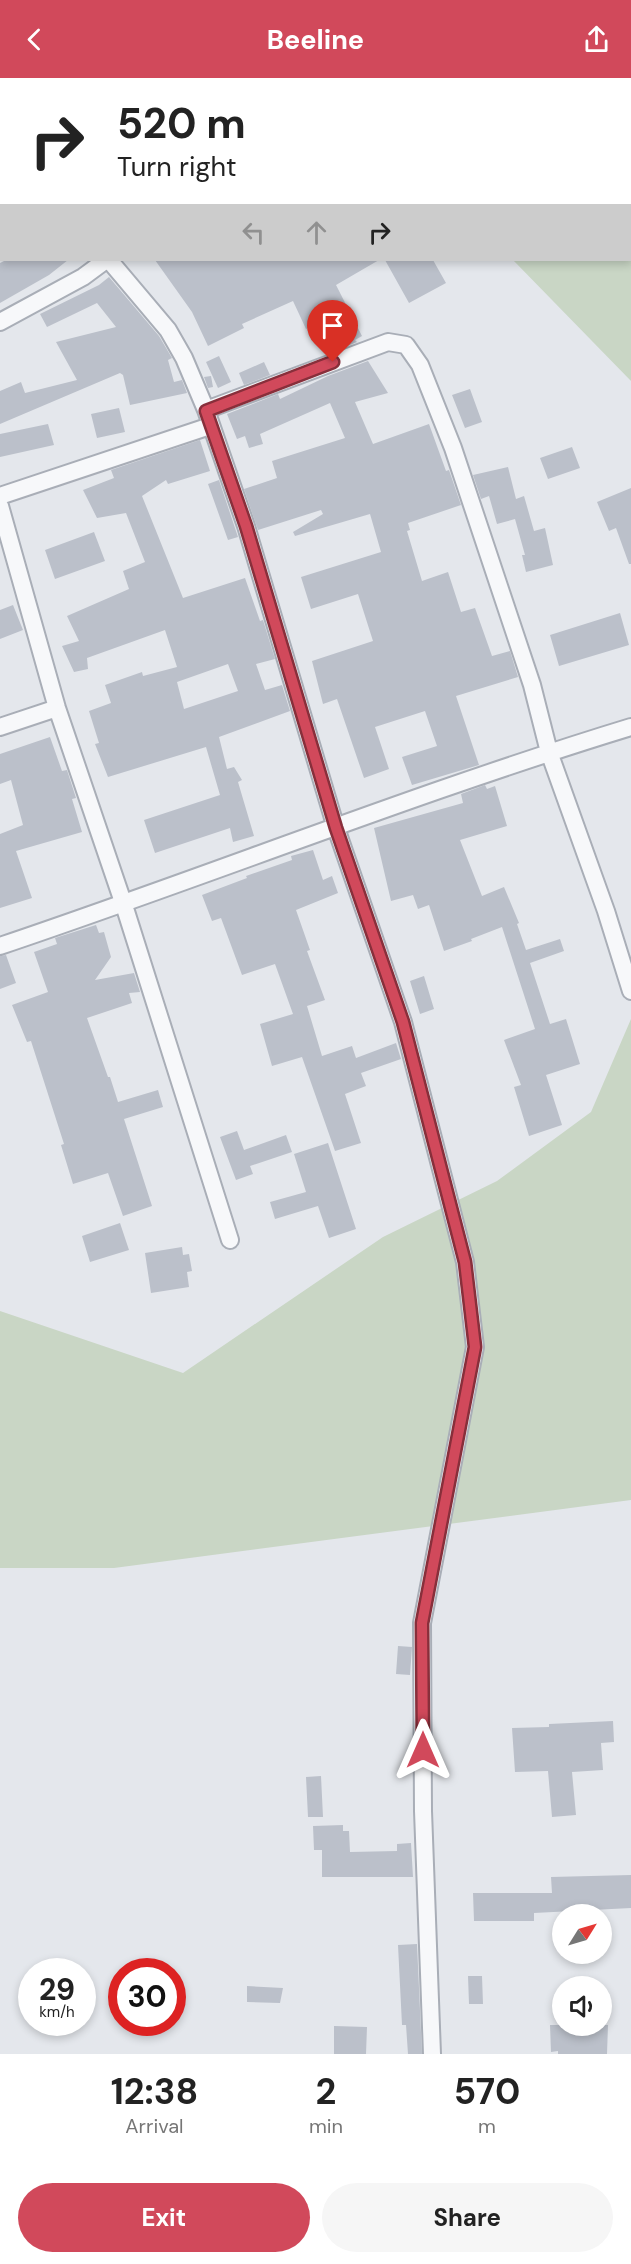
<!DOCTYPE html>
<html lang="en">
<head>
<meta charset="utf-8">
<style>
	body { margin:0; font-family:"DM Sans",sans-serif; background:#f6f6f6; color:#222; height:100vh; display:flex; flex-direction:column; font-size:22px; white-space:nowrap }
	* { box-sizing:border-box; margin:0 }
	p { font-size:20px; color:#767676 }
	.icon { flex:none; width:33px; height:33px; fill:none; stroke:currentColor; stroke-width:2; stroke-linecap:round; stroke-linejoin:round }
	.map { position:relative; height:1976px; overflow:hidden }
	.panel { display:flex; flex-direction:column; background:#fff; flex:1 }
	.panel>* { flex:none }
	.hud { position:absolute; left:0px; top:0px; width:632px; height:183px; box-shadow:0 3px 9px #0003; background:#fff; color:#222; overflow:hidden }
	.needle { width:39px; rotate:53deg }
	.tools { position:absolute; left:552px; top:1826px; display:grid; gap:12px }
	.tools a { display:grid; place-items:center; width:60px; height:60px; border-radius:50%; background:#fff; box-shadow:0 3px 9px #0003; font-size:30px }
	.speed { position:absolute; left:18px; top:1880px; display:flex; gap:12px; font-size:30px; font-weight:700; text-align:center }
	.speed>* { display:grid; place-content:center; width:78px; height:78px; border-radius:50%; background:#fff; box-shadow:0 3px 9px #0003; line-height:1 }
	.speed small { font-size:15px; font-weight:400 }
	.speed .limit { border:9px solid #d22; background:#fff; color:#111 }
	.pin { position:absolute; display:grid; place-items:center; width:51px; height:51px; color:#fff; margin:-62px -26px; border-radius:50% 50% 50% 0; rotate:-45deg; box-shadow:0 0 6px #0007 }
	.pin .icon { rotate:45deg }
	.me { position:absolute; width:66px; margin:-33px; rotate:0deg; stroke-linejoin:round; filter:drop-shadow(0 0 4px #0008) }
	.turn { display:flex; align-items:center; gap:21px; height:126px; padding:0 18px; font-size:27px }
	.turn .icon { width:78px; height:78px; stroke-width:2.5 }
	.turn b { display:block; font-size:42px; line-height:51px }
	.lanes { display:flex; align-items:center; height:57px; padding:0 18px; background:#0003; justify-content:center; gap:30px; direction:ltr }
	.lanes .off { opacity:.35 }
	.eta { display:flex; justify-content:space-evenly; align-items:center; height:102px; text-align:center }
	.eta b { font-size:36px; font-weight:700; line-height:42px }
	.primary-button { display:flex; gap:12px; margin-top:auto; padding:12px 18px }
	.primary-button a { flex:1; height:69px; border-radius:36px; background:#d1495b; color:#fff; font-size:24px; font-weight:700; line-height:69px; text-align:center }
	.primary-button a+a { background:#f6f6f6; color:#222 }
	header { display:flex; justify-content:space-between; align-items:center; height:78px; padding:0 18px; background:#d1495b; color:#fff; font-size:27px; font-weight:700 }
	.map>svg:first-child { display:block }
	.green { fill:#c9d6c5 }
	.building { fill:#bbc0ca; fill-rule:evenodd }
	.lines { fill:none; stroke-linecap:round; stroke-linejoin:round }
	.street-casing { stroke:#a9aeb7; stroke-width:20 }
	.street { stroke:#f7f8fa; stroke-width:16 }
	.route-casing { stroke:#882f3b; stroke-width:15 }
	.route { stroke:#d1495b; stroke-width:10 }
</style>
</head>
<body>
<header><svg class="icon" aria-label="back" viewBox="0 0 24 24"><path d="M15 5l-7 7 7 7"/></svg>Beeline<svg class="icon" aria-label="share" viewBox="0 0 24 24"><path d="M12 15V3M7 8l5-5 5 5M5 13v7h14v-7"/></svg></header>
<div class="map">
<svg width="631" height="1976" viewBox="0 0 631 1976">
	<rect width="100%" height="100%" fill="#e4e7ec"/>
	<path class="green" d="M350 0H631V303L513 182H630V2Z
		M631 941V1422L114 1490H0V1233L183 1295 383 1159 497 1103 591 1034Z"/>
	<path class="building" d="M6 182H68L49 197 0 225V185Z
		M155 182H379L336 207 362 258 355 262 357 264 330 275 315 246 306 251 293 223 242 246 244 250 208 268 192 234Z
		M385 182H433L446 205 409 225Z
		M109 199 159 258 172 280 168 282 174 304 182 302 187 315 130 327 123 297 120 295 0 346V313L21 304 25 315 77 302 56 264 116 249 97 225 47 249 40 236 99 207Z
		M219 278 231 304 218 310 206 284Z
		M368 283 388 315 355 324 373 366 429 346 446 393 449 392 461 427 408 445 410 452 407 453 422 503 448 494 461 534 475 530 492 578 510 573 518 599 456 618 479 687 412 707 402 679 437 668 425 633 375 649 389 691 364 700 337 621 323 626 312 583 373 563 358 516 311 531 301 499 381 474 370 436 295 458 293 454 323 436 321 432 258 452 244 411 277 400 272 383 345 360 330 325 260 356 263 366 249 370 245 358 237 361 227 336 278 316 280 321 328 298Z
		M264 284 270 297 244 307 239 295Z
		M211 298 213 309 208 310 204 299Z
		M470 311 482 344 465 350 452 317Z
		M119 330 125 354 97 360 91 336Z
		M48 346 54 367 0 379V356Z
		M200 362 210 393 168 406 166 402 142 418 183 520 245 500 260 543 263 542 275 581 256 586 265 612 282 607 290 633 219 659 227 691 234 689 242 702 238 704 254 758 233 764 230 750 155 775 144 742 220 717 206 669 108 699 95 666 99 665 89 633 111 625 105 607 142 594 143 598 177 589 165 552 87 580 88 591 74 594 62 568 79 563 67 538 129 511 123 493 145 484 126 435 97 440 83 412 114 400 111 392ZM228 586 238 613 184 631 177 604Z
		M572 369 580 390 548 401 540 380Z
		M508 389 516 421 524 418 534 453 545 450 553 487 526 494 522 477H525L515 441 497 446 489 418 481 421 473 397Z
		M219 402 238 459 228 462 208 406Z
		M631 410V486H629L616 450 609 453 597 424Z
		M94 454 105 483 55 501 45 472Z
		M13 527 23 552 0 561V532Z
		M620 535 629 567 559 588 550 557Z
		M50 659 62 693 67 692 76 720 72 721 82 754 16 773 32 820 0 830V756L23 747 11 702 0 706V676Z
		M485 707 487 711 495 708 507 748 460 762 482 818 504 809 519 845 517 846 526 872 560 861 564 873 530 885 550 946 566 941 580 986 546 997 562 1047 529 1058 514 1009 521 1007 504 962 535 951 502 849 471 861 472 863 444 873 429 827 418 831 413 817 391 823 374 750 463 725 461 716Z
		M313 772 323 802 332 798 338 815 296 832 310 872 307 873 325 922 307 928 322 978 352 968 356 980 396 965 401 981 361 995 366 1008 345 1016 361 1065 335 1073 302 979 272 988 260 946 293 936 275 886 242 897 221 840 212 843 202 817 247 800 246 798 292 782 291 778Z
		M96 847 99 855 104 854 111 879 95 902 134 895 140 914 129 915 132 925 87 940 108 999H110L118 1024 158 1012 163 1029 124 1041 152 1128 123 1138 108 1095 73 1106 61 1067 64 1066 31 963 27 964 12 927 48 914 34 874 57 866 55 860Z
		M6 877 16 905 0 911V878Z
		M424 898 434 931 420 936 410 903Z
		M237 1053 244 1072 286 1057 292 1074 250 1088 253 1096 236 1102 220 1059Z
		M328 1065 356 1151 329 1160 318 1128 275 1141 270 1124 306 1114 294 1076Z
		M120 1145 129 1172 90 1184 82 1158Z
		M182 1169 183 1177 189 1176 192 1193 187 1194 189 1209 151 1215 145 1175Z
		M398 1568 412 1569 410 1597 396 1596Z
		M613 1643 614 1664 601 1665 603 1692 572 1694 576 1737 552 1739 548 1693 515 1694 512 1650 549 1649V1646Z
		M321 1698 323 1739H308L306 1699Z
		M343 1747V1753H349L350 1774 397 1773V1766L411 1765 413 1799H322V1772H314L313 1748Z
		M631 1797V1830L534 1835V1843H474L473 1815H552L551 1799Z
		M417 1866 422 1976H408L406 1947H402L398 1867Z
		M468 1898H482L483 1926H469Z
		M247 1908 283 1910 280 1925 247 1924Z
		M550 1947H608L607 1976H558V1973L551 1974Z
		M334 1948 367 1949 366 1976H334Z"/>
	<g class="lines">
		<g class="street-casing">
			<path id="street" d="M18 2 20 0
				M0 13 2 12
				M0 62 2 64
				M109 182 168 252 184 280 206 332 246 448 336 750 403 944 465 1184 475 1269 422 1545 423 1733 432 1976
				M0 244 83 199 106 182
				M206 332 388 264 406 267 420 287 453 370 532 607 549 674 606 833 631 913
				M0 418 210 348
				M0 428 57 630 124 827 230 1162
				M0 649 57 630
				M0 868C211 797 418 714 631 649"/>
		</g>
		<use href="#street" class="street"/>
	</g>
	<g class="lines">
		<g class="route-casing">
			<path id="route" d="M333 284 206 333 246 448 336 750 403 944 465 1184 475 1269 422 1545 423 1672"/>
		</g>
		<use href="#route" class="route"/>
	</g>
</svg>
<div class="tools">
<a><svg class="needle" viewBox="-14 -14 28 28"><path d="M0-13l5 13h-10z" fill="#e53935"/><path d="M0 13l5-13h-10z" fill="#767676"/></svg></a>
<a><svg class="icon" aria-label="sound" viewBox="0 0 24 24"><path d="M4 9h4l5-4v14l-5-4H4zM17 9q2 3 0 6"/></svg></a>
</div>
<div class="speed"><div>29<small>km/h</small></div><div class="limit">30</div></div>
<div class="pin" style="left:333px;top:284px;background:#d93025"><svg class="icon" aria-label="arrive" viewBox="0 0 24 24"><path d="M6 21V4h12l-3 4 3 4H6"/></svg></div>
<svg class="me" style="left:423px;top:1672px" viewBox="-20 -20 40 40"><path d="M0-17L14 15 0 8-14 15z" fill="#d1495b" stroke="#fff" stroke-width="4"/></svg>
<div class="hud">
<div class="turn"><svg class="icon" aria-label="right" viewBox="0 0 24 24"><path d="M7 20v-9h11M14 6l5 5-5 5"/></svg><div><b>520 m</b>Turn right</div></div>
<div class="lanes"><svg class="icon off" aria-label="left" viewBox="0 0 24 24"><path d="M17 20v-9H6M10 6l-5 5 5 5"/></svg><svg class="icon off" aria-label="ahead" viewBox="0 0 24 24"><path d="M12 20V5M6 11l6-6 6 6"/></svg><svg class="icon" aria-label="right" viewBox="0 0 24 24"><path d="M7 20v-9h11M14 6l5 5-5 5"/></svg></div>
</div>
</div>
<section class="panel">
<div class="eta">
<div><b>12:38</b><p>Arrival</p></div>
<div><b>2</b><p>min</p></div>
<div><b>570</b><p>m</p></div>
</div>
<div class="primary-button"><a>Exit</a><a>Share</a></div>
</section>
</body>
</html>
